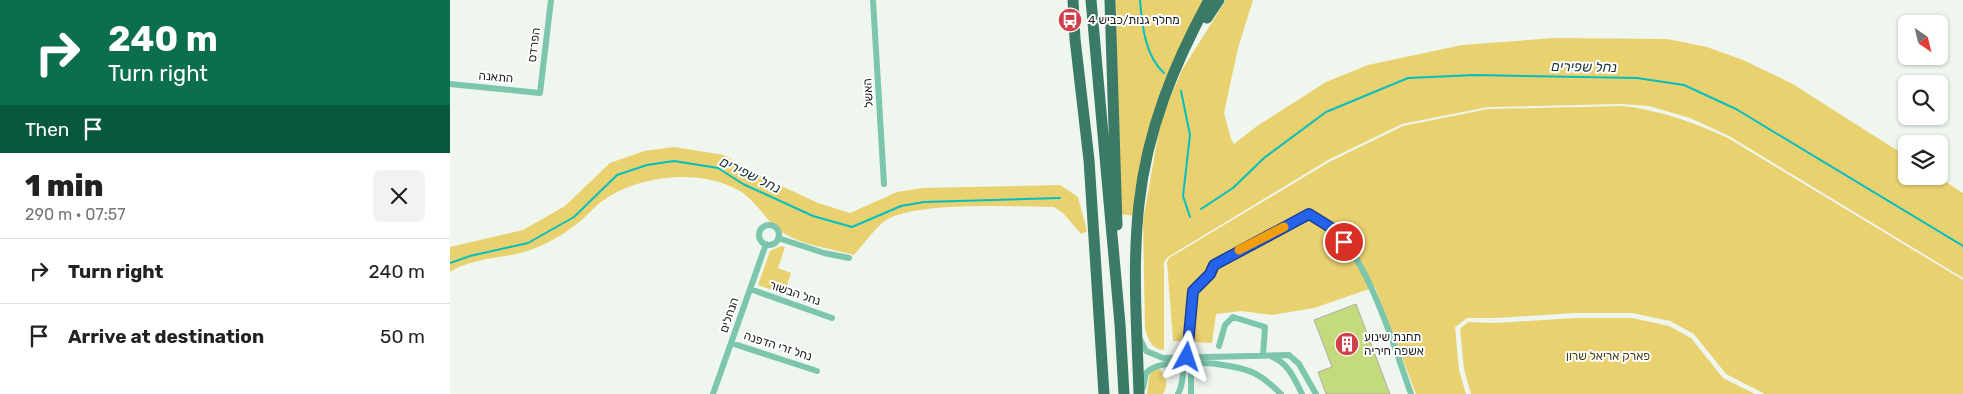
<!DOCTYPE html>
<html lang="en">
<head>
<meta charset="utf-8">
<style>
	body { margin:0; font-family:Rubik,Heebo,sans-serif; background:#f2f2f2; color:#222; height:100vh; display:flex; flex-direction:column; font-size:19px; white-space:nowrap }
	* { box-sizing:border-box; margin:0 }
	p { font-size:16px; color:#767676 }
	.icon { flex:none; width:28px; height:28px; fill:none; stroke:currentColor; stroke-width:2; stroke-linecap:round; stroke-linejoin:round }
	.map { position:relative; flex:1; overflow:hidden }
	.sheet { display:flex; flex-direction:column; background:#fff; width:450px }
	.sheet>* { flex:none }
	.guide { background:#0b6e4f; color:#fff; overflow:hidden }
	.needle { width:32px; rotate:145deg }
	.buttons { position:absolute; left:1448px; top:15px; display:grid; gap:10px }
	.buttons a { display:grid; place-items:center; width:50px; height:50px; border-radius:8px; background:#fff; box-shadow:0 1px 4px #0004; font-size:25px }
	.pin { position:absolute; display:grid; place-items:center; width:42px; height:42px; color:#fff; margin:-21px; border:2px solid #fff; border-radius:50%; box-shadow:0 1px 5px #0007 }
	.me { position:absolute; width:55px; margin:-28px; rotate:5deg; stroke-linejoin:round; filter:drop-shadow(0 0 4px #0008) }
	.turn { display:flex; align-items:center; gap:18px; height:105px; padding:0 25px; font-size:22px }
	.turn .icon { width:65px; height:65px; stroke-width:2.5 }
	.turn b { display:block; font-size:35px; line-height:42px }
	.then { display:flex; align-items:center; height:48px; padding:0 25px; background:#0003; gap:10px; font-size:19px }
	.round { display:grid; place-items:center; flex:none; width:52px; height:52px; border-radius:8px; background:#f2f2f2 }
	.headline { display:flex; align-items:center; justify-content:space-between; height:85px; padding:0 25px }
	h1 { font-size:30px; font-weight:800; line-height:38px }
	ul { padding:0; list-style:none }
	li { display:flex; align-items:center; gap:15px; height:65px; padding:0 25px; border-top:1px solid #e0e0e0 }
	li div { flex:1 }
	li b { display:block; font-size:19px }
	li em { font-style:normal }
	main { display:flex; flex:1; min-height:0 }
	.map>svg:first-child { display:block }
	.green { fill:#ead170 }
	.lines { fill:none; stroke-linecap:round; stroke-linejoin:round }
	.stream { stroke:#01bfc0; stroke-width:2 }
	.building { fill:#c3db7c; stroke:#aeb1a8 }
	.street { stroke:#7cc6ad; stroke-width:6 }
	.highway { stroke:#3a7a66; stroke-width:11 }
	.route-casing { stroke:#184099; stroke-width:12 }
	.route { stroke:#2563eb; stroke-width:9 }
	.slow { stroke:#f59e0b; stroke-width:9 }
	.labels { text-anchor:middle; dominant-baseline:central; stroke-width:4; stroke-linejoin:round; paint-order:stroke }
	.poi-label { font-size:12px; fill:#1b1e1c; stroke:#fff; text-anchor:start }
	.street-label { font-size:12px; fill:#1b1e1c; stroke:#fff }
	.park-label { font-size:12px; fill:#453b0f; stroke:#fff }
	.water-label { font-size:14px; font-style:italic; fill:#1f3737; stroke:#fff }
</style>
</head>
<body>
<main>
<section class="sheet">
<div class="guide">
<div class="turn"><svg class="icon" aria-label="right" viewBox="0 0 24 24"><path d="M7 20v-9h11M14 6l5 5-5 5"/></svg><div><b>240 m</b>Turn right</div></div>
<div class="then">Then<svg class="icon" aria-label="arrive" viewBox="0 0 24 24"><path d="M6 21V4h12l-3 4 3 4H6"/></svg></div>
</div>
<div class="headline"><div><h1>1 min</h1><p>290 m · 07:57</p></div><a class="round"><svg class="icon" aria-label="close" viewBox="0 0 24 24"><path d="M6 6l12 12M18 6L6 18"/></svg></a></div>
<ul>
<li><svg class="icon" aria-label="right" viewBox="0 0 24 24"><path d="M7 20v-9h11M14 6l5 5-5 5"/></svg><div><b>Turn right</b></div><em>240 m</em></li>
<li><svg class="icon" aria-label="arrive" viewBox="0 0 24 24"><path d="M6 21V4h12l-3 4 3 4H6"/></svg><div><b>Arrive at destination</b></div><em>50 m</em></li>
</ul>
</section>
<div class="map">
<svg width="1513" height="394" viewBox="0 0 1513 394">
	<rect width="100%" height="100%" fill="#eef6ee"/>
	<path class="green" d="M666 0H755L730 48 685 216 670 214Z
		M776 0H803L788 48 774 113 781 139 784 144 807 126 876 82 918 65 1012 45 1105 38 1218 39 1257 47 1293 60 1341 83 1456 156V176H1487L1513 193V278L1279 136 1240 118 1199 106 1172 104 1038 107 952 124 878 160 718 257 714 262V350C701 349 698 339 695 328L693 221 711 119 732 70Z
		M1172 106C1210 110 1243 122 1278 138L1513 280V394H1315L1276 374 1244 334 1220 321 1182 313H1124L1046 318H1017L1005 327 1009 370 1016 394H966L925 287 864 308 822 315 791 311 766 314 762 343 723 341 717 262 719 258 879 162 953 126 1038 109Z
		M224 147 274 155 300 171 368 203 400 213 447 192 473 188 610 185 628 197 637 231 631 234 613 213 604 207C566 207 459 200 432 223 422 232 413 245 404 255 379 248 349 245 329 230 314 218 305 199 288 190 249 168 187 175 151 202 144 207 137 216 129 222 116 233 96 245 80 250 54 259 24 257 0 272V247L73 230 115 206 160 163 194 151Z
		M331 246 335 247 328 268 341 273 334 294 308 285 320 251Z
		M1124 318H1182L1219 326 1241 338 1273 378 1305 394H1021L1014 369 1010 329 1018 322 1047 323Z
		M708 368C717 376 719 383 713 394H697L700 372Z"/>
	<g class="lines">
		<path class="stream" d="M690 0C692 25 695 56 714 73
			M731 91 740 135 733 196 740 217
			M751 209 783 188 814 158 876 112 958 78 1025 75 1187 78 1234 85 1286 109 1513 246
			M0 263 20 256 78 243 124 217 167 175 197 165 224 161 268 168 293 184 363 216 402 227 451 206 474 202 610 198"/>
	</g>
	<path class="building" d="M906 304 940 394H876L868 372 882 367 864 320Z"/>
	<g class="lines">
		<path class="street" d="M423 0 434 184
			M0 84 90 93 101 0
			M309 235a10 10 0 1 1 20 0a10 10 0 1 1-20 0Z
			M328 238 374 253 399 258
			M300 289 382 318
			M690 339 696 351 713 358 839 355 849 364 866 394
			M281 343 367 371
			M769 346 775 325 783 317 815 327 813 355
			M820 356C838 362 844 378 852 394
			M737 357 743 291 761 274 765 265 859 214C910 225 945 350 961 394
			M693 388 696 373C713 355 783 363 804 373 814 378 823 386 831 394
			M263 394 316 244
			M728 394C735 382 731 369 737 357L741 363V394"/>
		<path class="highway" d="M623 0 625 39 639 160 654 394
			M641 0 670 324 674 394
			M660 0 667 225
			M757 18 769 0
			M689 394C687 331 682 266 689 204 697 130 724 64 759 0"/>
	</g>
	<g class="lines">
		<g class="route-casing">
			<path id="route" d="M737 357 743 291 760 274 764 265 859 214 880 227 894 242"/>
		</g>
		<use href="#route" class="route"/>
		<path class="slow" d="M789 250 834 227"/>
	</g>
	<defs>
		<g id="bus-disc" transform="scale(1.25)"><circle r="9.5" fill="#d0404b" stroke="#fff"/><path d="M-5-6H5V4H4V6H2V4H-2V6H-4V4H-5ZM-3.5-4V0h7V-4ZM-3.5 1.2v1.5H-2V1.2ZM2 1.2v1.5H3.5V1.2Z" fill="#fff"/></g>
		<g id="building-disc" transform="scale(1.25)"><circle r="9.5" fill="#d0404b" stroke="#fff"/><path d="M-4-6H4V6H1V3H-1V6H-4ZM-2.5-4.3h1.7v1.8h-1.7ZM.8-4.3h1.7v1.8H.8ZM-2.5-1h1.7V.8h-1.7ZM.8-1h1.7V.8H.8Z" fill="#fff"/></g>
	</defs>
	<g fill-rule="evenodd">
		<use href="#bus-disc" x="620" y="20"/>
		<use href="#building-disc" x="897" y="344"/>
	</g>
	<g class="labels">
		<g class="poi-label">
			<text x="638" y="20">מחלף גנות/כביש 4</text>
			<text x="914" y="337">תחנת שינוע<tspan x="914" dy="14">אשפה חיריה</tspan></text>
		</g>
		<g class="street-label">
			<text transform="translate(84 45) rotate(-83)">הפרדס</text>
			<text transform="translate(46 77) rotate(5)">התאנה</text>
			<text transform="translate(418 93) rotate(-93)">האשל</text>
			<text transform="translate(345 293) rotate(19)">נחל הבשור</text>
			<text transform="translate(279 315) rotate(-71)">הנחלים</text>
			<text transform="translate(328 346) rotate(18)">נחל זרי הדפנה</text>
		</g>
		<g class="park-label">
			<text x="1158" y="356">פארק אריאל שרון</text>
		</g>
		<g class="water-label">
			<text transform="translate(1134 67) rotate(1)">נחל שפירים</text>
			<text transform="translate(300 175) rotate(26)">נחל שפירים</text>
		</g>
	</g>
</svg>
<div class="buttons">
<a><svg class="needle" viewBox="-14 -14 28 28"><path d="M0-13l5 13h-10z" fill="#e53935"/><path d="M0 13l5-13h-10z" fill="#767676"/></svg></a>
<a><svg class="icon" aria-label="search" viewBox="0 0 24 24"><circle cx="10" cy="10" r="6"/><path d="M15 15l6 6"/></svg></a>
<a><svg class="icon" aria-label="layers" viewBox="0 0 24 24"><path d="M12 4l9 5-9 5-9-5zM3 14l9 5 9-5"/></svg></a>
</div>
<div class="pin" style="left:894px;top:242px;background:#d93025"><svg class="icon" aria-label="arrive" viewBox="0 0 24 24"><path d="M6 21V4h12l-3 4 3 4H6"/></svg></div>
<svg class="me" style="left:737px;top:357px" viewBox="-20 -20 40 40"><path d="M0-17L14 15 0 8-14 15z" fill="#2563eb" stroke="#fff" stroke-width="4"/></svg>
</div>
</main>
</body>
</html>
